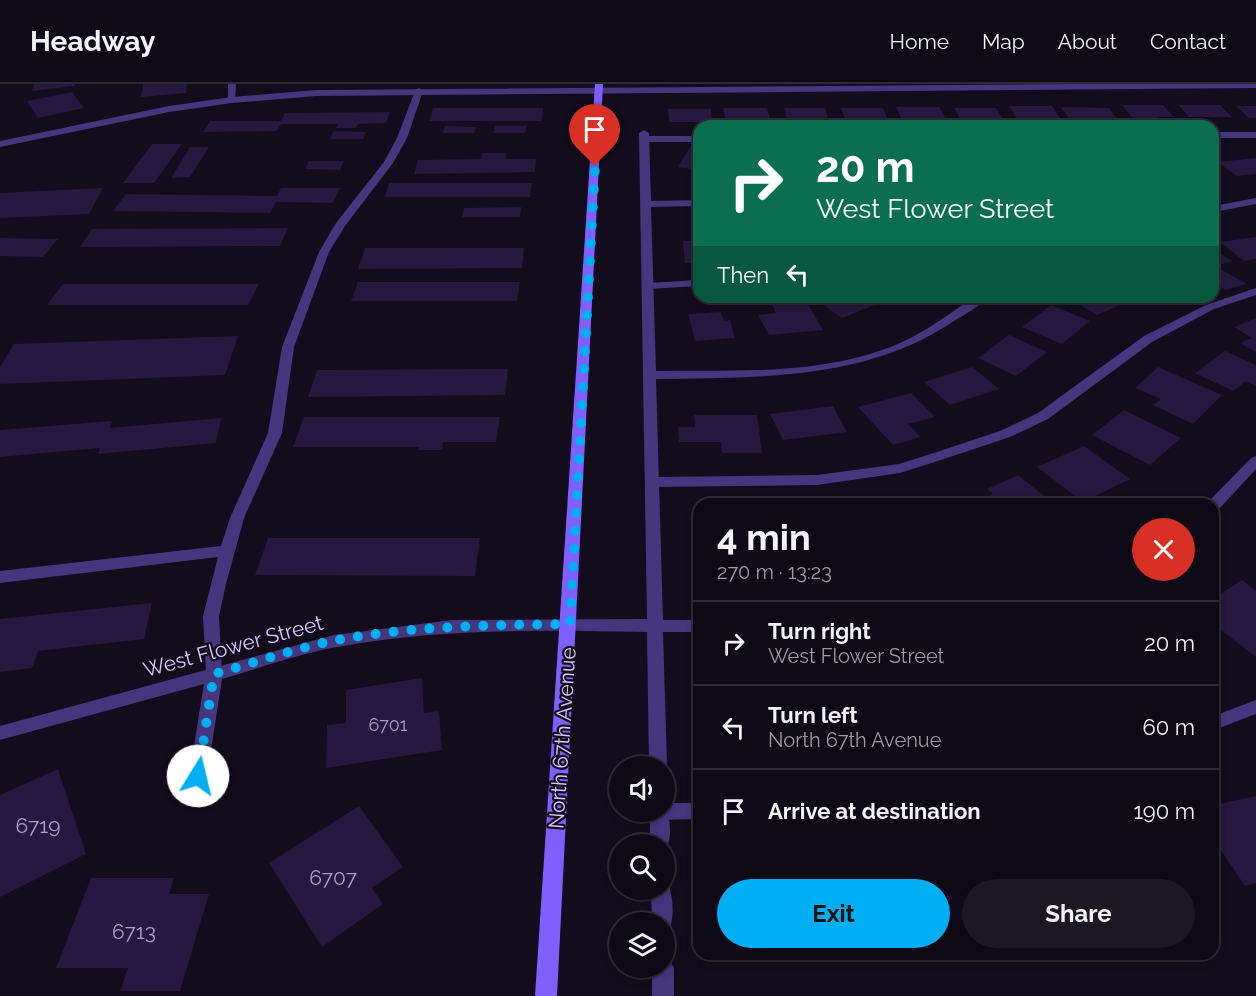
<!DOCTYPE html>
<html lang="en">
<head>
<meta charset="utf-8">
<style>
	body { margin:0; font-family:Raleway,sans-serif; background:#1c1723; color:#f1f3f6; height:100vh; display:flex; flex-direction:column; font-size:22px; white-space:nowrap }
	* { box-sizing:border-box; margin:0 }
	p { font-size:20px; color:#9b9aa1 }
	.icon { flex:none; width:33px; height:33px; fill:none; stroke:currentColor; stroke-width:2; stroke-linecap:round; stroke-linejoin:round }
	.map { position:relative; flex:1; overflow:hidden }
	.details { position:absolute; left:693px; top:414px; width:526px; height:462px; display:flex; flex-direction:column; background:#0e0916; border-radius:18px; box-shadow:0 3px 9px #0003,0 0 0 2px #2e2a35 }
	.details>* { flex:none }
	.hud { position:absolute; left:693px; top:36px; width:526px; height:183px; border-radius:18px; box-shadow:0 3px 9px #0003,0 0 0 2px #2e2a35; background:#0b6e4f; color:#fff; overflow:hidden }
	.tools { position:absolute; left:609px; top:672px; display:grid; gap:12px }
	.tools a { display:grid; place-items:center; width:66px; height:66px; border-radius:50%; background:#0e0916; box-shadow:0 3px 9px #0003,0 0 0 2px #2e2a35; font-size:30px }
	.pin { position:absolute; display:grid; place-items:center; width:51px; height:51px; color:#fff; margin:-62px -26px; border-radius:50% 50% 50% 0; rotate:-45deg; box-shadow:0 0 6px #0007 }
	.pin .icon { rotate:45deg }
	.me { position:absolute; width:66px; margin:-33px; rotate:9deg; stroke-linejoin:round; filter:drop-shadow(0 0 4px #0008) }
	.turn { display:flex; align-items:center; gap:21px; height:126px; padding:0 24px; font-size:27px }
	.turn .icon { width:78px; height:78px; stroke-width:2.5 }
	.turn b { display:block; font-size:42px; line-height:51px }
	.then { display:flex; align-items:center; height:57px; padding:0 24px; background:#0003; gap:12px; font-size:22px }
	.round { display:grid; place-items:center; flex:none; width:63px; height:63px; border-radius:32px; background:#1c1723 }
	.head { display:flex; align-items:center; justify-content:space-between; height:102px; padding:0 24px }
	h1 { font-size:36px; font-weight:700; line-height:45px }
	.cta { display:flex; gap:12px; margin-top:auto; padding:12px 24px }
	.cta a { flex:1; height:69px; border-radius:36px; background:#00aff3; color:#111; font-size:24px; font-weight:700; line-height:69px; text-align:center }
	.cta a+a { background:#1c1723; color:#f1f3f6 }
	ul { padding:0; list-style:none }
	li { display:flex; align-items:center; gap:18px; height:84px; padding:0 24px; border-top:2px solid #2e2a35 }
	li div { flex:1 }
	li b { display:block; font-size:22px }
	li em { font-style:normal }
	header { display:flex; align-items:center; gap:36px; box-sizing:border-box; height:84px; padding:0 30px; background:#0e0916; border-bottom:2px solid #2e2a35 }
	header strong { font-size:28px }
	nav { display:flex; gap:33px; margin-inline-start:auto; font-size:21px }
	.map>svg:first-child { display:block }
	.building { fill:#26183e }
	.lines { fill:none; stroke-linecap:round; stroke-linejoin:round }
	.service { fill:#46367d; fill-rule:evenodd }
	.minor { fill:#46367d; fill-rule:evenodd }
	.tertiary { fill:#46367d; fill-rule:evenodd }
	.secondary { fill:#805fff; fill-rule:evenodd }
	.route { stroke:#00aff3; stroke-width:10; stroke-dasharray:0 18 }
	.labels { text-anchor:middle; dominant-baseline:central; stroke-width:4.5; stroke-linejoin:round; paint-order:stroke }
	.number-label { font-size:18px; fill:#ac9ccf }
	.street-label { font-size:21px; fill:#d8c8ff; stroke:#120c1d }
	.near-number-label { font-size:21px; fill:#ac9ccf }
</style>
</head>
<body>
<header>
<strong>Headway</strong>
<nav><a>Home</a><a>Map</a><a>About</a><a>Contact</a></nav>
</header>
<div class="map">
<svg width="1256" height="912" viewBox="0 0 1256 912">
	<rect width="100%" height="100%" fill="#120c1d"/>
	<path class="building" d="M34 0H75V2L32 7Z
		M143 0H187L186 9 141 13Z
		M72 8 84 24 38 34 27 17Z
		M1122 21H1163L1174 33H1158L1162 38H1136Z
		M1178 21H1220L1232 33H1189Z
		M1009 22H1052L1060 34H1043L1046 39H1020Z
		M1236 22H1256V34H1249Z
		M896 23H939L949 40H904Z
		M1061 23 1109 24 1123 42H1100L1096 36 1069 35Z
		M433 24H543L542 37H429Z
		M723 24H767L771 38H726Z
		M784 24H825L829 38H788Z
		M841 24H883L888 36H871L873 40H847Z
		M954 24H996L1005 39H963Z
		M668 25H711L712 38H669Z
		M390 28 386 39 358 40 356 44H336L338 40H281L277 47 203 48 210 37H281L285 29Z
		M445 42 476 43 474 49H442Z
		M495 42H527L525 49H493Z
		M334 47 366 48 363 55H330Z
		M152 60H182L154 99H123Z
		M190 63H209L190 93 171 94Z
		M690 63 699 64V86L678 83Z
		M482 69H506V75H536L535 88 414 90 418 76 481 75Z
		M1256 74V90L1237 92 1217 78Z
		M309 77H344L340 86 305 85Z
		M389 99H532L530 113H385Z
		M103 104 89 130 0 134V109Z
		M281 104H340L333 119 276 118 270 129 113 127 126 110 277 112Z
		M521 123 520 133H462L464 124Z
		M288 144 280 162 80 163 92 145Z
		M1256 153V175L1244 177 1220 158Z
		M0 154 58 155 43 173 0 172Z
		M683 157H699V179H685Z
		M365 164H524L522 184 358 185Z
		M1214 166 1232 177 1215 182 1247 200 1225 206 1214 199Z
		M358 198H520L517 217H351Z
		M63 200H259L248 221H47Z
		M768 213H804L823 246 769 251 758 231 776 229Z
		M823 213H874L882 218 842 234 816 216Z
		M1067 213H1133L1135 215 1097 231Z
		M1051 221 1090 237 1062 260 1022 243Z
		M721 228 724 237 730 236 735 254 695 257 688 230Z
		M1256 234V268L1240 259 1252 254 1234 243Z
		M1009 251 1047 268 1016 292 978 274Z
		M238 252 225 291 0 300V283L14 260Z
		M1225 267 1256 281V302L1246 297 1233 307 1195 289Z
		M972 283 999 305 950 321 924 298Z
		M1158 283 1222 311 1193 340 1153 321 1161 315 1135 304Z
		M508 285 505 311 308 313 317 286Z
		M911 309 935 333 908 340 921 353 893 361 858 323Z
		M833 322 847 348 783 356 770 330Z
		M1124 326 1181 354 1150 381 1092 351Z
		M694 331H757L762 369H722L721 358H679L678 343H695Z
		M304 333H500L496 358H443L442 366H418L419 363H293Z
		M221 334 216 359 98 370 100 364 0 373V346L112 337 110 344Z
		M1084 362 1130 395 1083 418 1037 383Z
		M1018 391 1054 420H971L993 410 987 405Z
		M268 454H480L475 492 255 491Z
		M1242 496 1256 507V573L1214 541V514Z
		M152 519 144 555 38 567 32 584 0 588V535Z
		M422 594 424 629 439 627 442 666 326 684 327 641 346 639V606Z
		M58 685 86 770 0 813V711Z
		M1256 712V799L1245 802 1214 756V721Z
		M359 722 403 783 372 804 383 820 322 863 269 779Z
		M91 794H174L169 810H209L180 907H120L128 884H56Z
		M724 870H826L827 878H725Z"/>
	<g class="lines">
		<path class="service" d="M419 4 423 7 407 54 393 79 345 142 329 168 294 263 282 349 244 434 226 500 219 532 222 590 220 595 214 597 208 595 206 590 203 532 218 473 0 499V487L221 462 230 434 268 349 282 263 319 168 336 139 384 78 397 54 415 7Z
			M1214 48H1256V54H1214Z
			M699 52V58H644L639 55 644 52Z
			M699 196V202L648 205 642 202 648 199Z
			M1256 204V211L1214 225 1152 258 1048 335 1010 353 947 374 900 389 817 401 652 403 645 398 652 393 817 391 899 380 937 368 1000 347 1038 329 1144 252 1206 221Z
			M1256 616V630L1214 646V632Z
			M664 719H699V735L659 736 652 734 650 728H664Z"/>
		<path class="minor" d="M228 0H236L235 18 228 16Z
			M644 46 649 49 651 117 699 116V122L651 123 656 287C737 286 824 292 900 259 927 247 950 229 974 213H988C979 223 965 230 954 237 865 297 759 293 656 295L663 536H699V548H663L667 682 664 687V682H649L647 548C543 546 440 544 337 563 298 570 260 584 222 595L207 692 205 698 198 700 191 698 189 692 204 600 0 656V642L334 551 452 536 647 535 639 49Z
			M1256 114V120L1214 128V122Z
			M1256 372V385L1219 425 1214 426V420H1207L1209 417 1251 374Z
			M664 722C671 731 673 759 664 767V760H650V728H664Z
			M664 798 668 799C673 812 675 833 669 845L664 847V838H652L651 806H664Z
			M664 874 670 877 674 884V912H652V884H664Z"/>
		<path class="tertiary" d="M1077 0H1256V4L316 12 232 19 169 28 0 63V57L169 22 232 13 316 6Z"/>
		<path class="secondary" d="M595 0H603L557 912H535Z"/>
	</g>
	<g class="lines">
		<path class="route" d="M198 692 214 590C254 579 296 564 337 556 414 542 491 541 570 540L595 82"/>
	</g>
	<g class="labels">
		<g class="number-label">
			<text x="388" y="640">6701</text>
		</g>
		<g class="street-label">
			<text transform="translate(233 562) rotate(-15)">West Flower Street</text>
			<text transform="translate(562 654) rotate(-86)">North 67th Avenue</text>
		</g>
		<g class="near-number-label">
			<text x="38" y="741">6719</text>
			<text x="333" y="793">6707</text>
			<text x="134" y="847">6713</text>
		</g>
	</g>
</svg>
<div class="tools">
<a><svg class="icon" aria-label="sound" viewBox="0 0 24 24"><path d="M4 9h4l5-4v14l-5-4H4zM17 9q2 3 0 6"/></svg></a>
<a><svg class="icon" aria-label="search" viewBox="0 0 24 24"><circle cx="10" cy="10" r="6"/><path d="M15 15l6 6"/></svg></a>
<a><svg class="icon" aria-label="layers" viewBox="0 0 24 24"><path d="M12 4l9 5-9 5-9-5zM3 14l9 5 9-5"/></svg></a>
</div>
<div class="pin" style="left:595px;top:82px;background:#d93025"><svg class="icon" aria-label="arrive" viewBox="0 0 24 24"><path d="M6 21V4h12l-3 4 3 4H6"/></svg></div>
<svg class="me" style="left:198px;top:692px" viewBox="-20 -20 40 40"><circle r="19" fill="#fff"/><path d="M0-13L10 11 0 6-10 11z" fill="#00aff3"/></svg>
<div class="hud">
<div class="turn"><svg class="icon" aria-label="right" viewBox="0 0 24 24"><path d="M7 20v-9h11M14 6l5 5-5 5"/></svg><div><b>20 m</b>West Flower Street</div></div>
<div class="then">Then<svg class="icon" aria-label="left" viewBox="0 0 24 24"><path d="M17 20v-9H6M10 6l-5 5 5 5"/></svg></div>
</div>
<section class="details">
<div class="head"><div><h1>4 min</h1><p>270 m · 13:23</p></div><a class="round" style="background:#d93025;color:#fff"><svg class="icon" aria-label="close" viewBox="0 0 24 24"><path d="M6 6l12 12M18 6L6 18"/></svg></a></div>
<ul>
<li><svg class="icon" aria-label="right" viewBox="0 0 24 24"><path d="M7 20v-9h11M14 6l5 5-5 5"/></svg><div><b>Turn right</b><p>West Flower Street</p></div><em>20 m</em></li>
<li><svg class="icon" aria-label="left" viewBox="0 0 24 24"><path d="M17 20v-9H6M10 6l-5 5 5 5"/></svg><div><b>Turn left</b><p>North 67th Avenue</p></div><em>60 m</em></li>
<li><svg class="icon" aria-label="arrive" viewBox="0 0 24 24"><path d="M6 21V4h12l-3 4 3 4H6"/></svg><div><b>Arrive at destination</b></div><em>190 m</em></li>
</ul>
<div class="cta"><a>Exit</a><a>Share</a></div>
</section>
</div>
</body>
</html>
